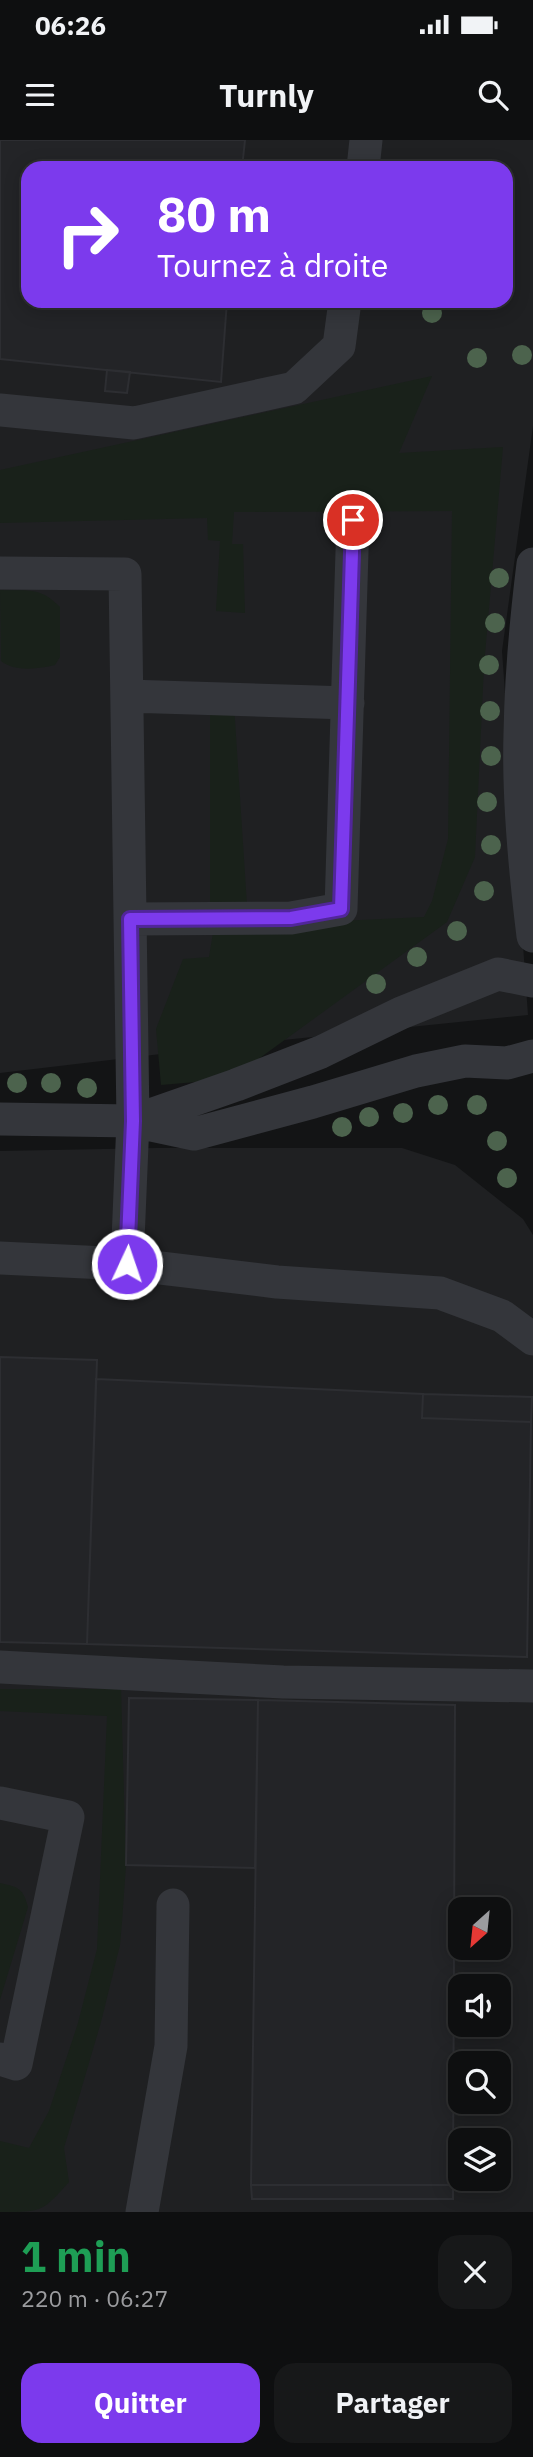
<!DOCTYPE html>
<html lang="fr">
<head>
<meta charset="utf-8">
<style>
	body { margin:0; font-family:"IBM Plex Sans",sans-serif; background:#171819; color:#f1f3f6; height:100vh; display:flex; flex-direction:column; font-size:26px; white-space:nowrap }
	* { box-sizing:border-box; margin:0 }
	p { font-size:23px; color:#9b9c9f }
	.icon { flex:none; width:38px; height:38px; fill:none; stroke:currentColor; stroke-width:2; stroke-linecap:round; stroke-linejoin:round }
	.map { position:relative; height:2072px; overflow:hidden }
	.details { display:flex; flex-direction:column; background:#0e0f10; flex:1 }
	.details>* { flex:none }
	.banner { position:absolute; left:21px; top:21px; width:492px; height:147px; border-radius:21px; box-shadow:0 4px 18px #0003,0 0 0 2px #2e2f30; background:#7c3aed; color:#fff; overflow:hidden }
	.needle { width:46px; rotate:207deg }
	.tools { position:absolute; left:448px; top:1757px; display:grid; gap:14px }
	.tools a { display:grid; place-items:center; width:63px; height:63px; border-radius:14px; background:#0e0f10; box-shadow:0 4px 18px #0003,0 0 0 2px #2e2f30; font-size:35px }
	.pin { position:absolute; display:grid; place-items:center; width:60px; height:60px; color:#fff; margin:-30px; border:4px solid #fff; border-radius:50%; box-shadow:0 2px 7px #0007 }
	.me { position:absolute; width:77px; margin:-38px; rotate:3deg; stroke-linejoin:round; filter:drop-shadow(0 0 5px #0008) }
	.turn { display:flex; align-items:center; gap:24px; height:147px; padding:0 21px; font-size:32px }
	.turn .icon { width:91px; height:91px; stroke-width:2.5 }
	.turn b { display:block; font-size:49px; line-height:60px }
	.round { display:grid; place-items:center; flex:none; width:74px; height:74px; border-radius:21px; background:#171819 }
	.head { display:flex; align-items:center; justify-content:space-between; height:119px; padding:0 21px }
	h1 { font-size:42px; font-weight:800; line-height:52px; color:#1e9e55 }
	.button { display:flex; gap:14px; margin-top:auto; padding:14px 21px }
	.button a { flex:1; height:80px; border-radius:21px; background:#7c3aed; color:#fff; font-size:28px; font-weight:800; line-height:80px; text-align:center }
	.button a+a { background:#171819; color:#f1f3f6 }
	.status { display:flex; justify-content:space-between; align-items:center; height:49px; padding:0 35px; background:#0e0f10; direction:ltr }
	.status svg { height:19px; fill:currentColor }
	header { display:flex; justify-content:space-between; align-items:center; height:91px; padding:0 21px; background:#0e0f10; font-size:32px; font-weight:800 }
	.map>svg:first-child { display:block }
	.built { fill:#1f2022; fill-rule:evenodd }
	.green { fill:#19211a }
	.building { fill:#232427; stroke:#2d2e32; stroke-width:2 }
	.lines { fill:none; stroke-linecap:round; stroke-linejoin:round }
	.minor { stroke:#34363b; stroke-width:33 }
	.tree { fill:#4c634d }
	.route-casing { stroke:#51269a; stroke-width:18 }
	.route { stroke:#7c3aed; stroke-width:12 }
</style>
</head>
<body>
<div class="status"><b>06:26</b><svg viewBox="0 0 49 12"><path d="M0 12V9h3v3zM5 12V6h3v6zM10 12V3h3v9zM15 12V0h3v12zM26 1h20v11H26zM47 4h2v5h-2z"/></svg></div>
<header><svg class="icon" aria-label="menu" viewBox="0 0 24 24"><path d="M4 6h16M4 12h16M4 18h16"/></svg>Turnly<svg class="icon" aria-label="search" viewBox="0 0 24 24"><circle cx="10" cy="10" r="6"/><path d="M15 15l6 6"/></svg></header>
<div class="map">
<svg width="533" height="2072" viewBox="0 0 533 2072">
	<rect width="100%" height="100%" fill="#131415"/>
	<path class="built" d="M0 0H533V286L502 511 528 875 254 903 0 933ZM28 28H506V161H28Z
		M156 1008H402L455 1025 523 1079 533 1095V2072H0V1011ZM460 1769H499V1808H460ZM460 1846H499V1885H460ZM460 1923H499V1962H460ZM460 2000H499V2039H460Z"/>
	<path class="green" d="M432 236 399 313 503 307 484 526 475 717 447 782 231 939 161 945 156 889 183 819 209 817 214 787 424 777 432 761 448 699 452 371 234 372 232 404H243L245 473 216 471 220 401 208 400 207 378 0 383V330Z
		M0 450C27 451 40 446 60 467V517L55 525C38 529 15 532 1 521Z
		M210 565H234L247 765H210Z
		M0 1549H121L126 1725 122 1782 120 1805 101 1882 64 2008 69 2042C42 2072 43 2072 0 2072V2001L29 2008 49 1971 78 1883 97 1809 107 1576 0 1571Z
		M0 1743C18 1747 23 1748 28 1767L0 1860Z"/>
	<path class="building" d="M0 0H245L242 28H28V161H227L221 242 0 219Z
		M107 230 130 232 127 253 105 251Z
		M0 1217 97 1220 87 1504 0 1502Z
		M96 1239 423 1254 422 1278 531 1282 527 1517 87 1504Z
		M423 1254 532 1257 531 1282 422 1278Z
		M129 1558 258 1560 255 1728 126 1725Z
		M258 1560 455 1565 453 2045H251Z
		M251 2045H453V2059H252Z"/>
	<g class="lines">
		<path class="minor" d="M363 28 366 0
			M0 270 134 283 294 248 339 206 345 161
			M533 424C526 480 521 537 520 594 518 660 525 731 533 796
			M0 433 125 434 133 981 127 1124 0 1118
			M127 556 348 563
			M130 779 291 778 341 769 353 379
			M0 979 133 981 194 994 313 962 416 931 465 921 507 923 533 916
			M133 981 236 945 321 912 401 873 498 834 533 841
			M127 1124 277 1142 440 1153 502 1176 533 1199
			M0 1527 283 1542 533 1546
			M0 1663 68 1677 16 1924 0 1919
			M142 2072 171 1906 173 1765"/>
	</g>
	<g class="tree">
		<circle cx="432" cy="173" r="10"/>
		<circle cx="522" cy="215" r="10"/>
		<circle cx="477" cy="218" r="10"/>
		<circle cx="499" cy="438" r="10"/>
		<circle cx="495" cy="483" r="10"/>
		<circle cx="489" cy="525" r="10"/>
		<circle cx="490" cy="571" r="10"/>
		<circle cx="491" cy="616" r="10"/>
		<circle cx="487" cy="662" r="10"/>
		<circle cx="491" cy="705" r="10"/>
		<circle cx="484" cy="751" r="10"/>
		<circle cx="457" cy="791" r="10"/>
		<circle cx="417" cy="817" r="10"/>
		<circle cx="376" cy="844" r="10"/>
		<circle cx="17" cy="943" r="10"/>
		<circle cx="51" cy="943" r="10"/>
		<circle cx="87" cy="948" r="10"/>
		<circle cx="438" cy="965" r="10"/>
		<circle cx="477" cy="965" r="10"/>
		<circle cx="403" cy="973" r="10"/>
		<circle cx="369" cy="977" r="10"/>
		<circle cx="342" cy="987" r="10"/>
		<circle cx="497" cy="1001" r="10"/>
		<circle cx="507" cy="1038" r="10"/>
	</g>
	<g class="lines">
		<g class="route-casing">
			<path id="route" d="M127 1124 133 981 130 779 291 778 341 769 353 380"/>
		</g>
		<use href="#route" class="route"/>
	</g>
</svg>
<div class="tools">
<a><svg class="needle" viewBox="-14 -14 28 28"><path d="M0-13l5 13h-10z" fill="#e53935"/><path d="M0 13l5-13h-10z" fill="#9b9c9f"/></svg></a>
<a><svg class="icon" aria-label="sound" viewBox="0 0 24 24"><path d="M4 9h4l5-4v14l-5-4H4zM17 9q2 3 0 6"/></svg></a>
<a><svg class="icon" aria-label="search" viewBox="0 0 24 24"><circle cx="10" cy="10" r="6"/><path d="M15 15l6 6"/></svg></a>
<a><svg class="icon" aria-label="layers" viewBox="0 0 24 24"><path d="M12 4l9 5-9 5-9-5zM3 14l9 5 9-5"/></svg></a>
</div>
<div class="pin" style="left:353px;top:380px;background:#d93025"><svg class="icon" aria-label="arrive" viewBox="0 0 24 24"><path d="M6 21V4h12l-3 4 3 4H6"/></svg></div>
<svg class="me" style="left:127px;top:1124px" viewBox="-20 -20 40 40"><circle r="17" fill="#7c3aed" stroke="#fff" stroke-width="3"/><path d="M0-11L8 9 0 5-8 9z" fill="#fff"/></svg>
<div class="banner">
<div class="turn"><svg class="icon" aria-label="right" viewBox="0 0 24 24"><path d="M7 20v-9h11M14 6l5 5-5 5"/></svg><div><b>80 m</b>Tournez à droite</div></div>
</div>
</div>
<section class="details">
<div class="head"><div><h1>1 min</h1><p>220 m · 06:27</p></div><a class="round"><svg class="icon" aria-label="close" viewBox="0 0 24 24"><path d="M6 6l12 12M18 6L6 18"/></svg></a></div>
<div class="button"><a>Quitter</a><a>Partager</a></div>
</section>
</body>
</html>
